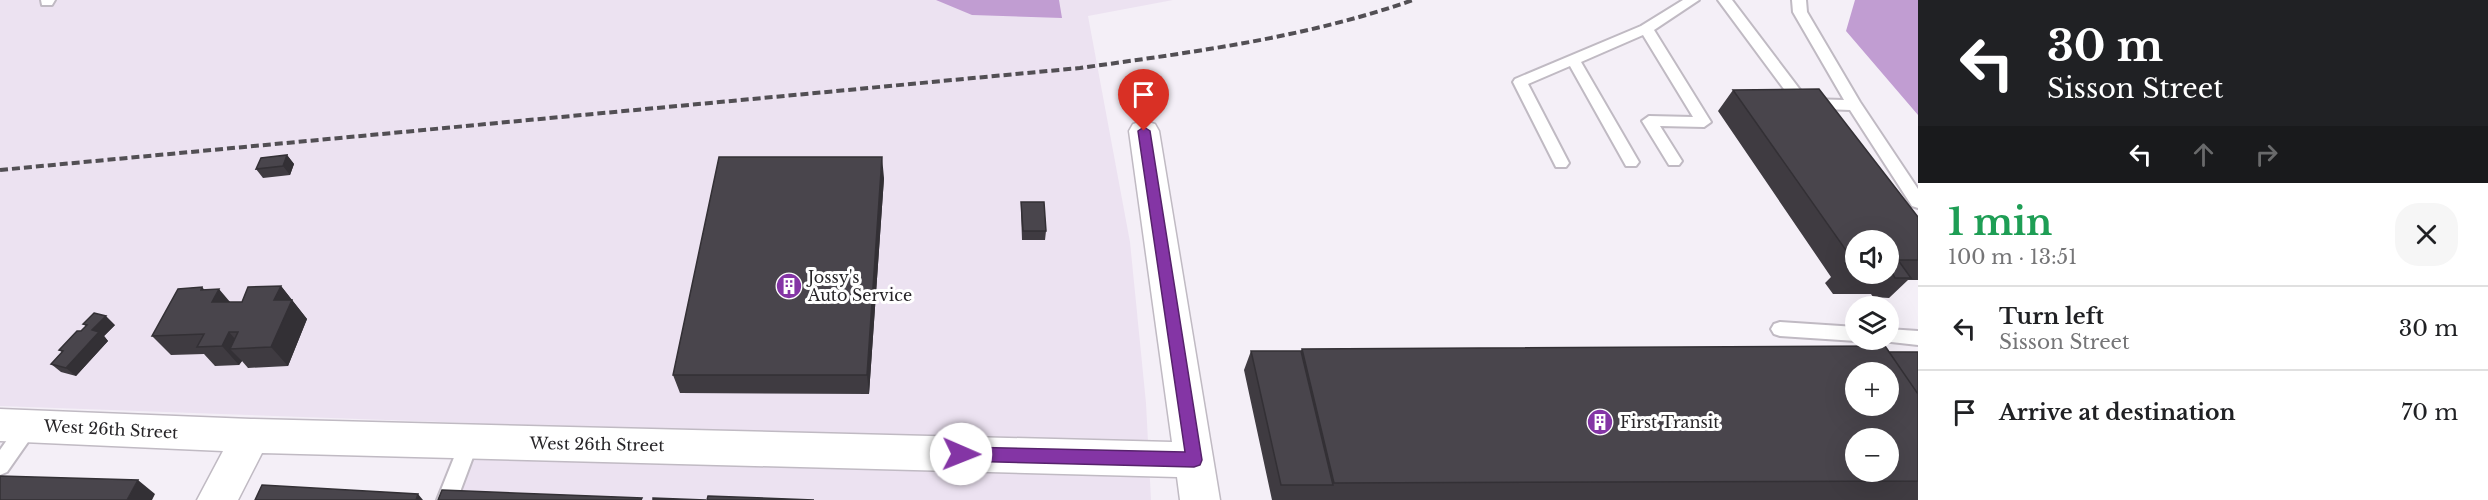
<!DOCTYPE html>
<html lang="en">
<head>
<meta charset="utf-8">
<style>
	body { margin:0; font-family:"Libre Baskerville",serif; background:#f6f6f6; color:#202124; height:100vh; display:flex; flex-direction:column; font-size:22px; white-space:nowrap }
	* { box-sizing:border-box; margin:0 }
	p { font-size:20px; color:#757577 }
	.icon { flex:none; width:33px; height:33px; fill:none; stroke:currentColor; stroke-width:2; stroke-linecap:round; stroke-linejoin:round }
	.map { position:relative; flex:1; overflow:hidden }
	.side { display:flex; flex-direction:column; background:#fff; width:570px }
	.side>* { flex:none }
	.top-card { background:#202124; color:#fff; overflow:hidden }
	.fabs { position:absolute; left:1845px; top:230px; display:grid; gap:12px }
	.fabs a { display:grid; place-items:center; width:54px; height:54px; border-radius:50%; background:#fff; box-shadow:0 6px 24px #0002; font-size:30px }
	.pin { position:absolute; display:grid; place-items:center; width:51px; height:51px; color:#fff; margin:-62px -26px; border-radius:50% 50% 50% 0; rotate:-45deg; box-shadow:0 0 6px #0007 }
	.pin .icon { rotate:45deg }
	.me { position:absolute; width:66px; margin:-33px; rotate:91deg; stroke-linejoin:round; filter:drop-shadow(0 0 4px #0008) }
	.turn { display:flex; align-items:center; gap:21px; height:126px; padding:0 30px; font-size:27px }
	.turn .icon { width:78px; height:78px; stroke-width:2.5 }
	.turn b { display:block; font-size:42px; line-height:51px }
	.lanes { display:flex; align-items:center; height:57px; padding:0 30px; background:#0003; justify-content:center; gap:30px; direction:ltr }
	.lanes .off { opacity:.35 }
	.round { display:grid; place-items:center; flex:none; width:63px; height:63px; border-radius:24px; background:#f6f6f6 }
	.head { display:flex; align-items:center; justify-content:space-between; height:102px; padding:0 30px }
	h1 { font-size:36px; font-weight:800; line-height:45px; color:#1e9e55 }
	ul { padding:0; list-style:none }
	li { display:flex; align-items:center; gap:18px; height:84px; padding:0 30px; border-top:2px solid #e0e0e0 }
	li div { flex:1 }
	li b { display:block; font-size:22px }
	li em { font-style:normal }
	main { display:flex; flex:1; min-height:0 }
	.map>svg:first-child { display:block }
	.built { fill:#ece2f1 }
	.forest { fill:#c19dd2 }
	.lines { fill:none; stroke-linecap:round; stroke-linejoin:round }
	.lane-casing { stroke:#c0bac3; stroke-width:4 }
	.street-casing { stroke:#c0bac3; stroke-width:3 }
	.lane { fill:#fff; fill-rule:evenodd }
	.street { fill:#fff; fill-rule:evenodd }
	.rail { stroke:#524f54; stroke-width:4; stroke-dasharray:8 4; stroke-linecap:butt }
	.wall { fill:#3f3b41 }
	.shaded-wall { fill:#333035 }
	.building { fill:#49454c; stroke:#333035; stroke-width:1.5; fill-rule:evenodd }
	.route { fill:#8435a5; stroke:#56226b; stroke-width:1.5 }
	.labels { text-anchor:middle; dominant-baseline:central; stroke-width:6; stroke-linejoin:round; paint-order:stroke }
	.poi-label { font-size:16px; fill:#262427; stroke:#fff; text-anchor:start }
	.street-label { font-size:16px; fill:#262427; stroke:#fff }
</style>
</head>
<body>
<main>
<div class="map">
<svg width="1918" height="500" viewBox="0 0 1918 500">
	<rect width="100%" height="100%" fill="#f4eff7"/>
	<path class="built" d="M0 0H1173L1088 16 1130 242 1146 403 1151 500H444L470 423 0 406Z"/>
	<path class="forest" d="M936 0H1059L1062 18 972 15Z
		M1855 0H1918V115L1846 31Z"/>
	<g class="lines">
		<g class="lane-casing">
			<path id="lane" d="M41 0H55L52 5H42Z
				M1683 0H1699L1654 30 1711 122 1704 127 1660 126 1682 161 1679 165H1669L1642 121 1649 116 1693 117 1643 35 1581 62 1639 162 1636 166H1626L1570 66 1528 84 1569 163 1566 167H1556L1513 82 1515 79 1641 26Z
				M1718 0H1732L1807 99 1844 100 1793 12 1792 0H1806L1807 12 1860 102 1918 189V208L1912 206 1850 110 1798 108Z
				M1780 322 1856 327V339H1862L1856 341 1780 336 1774 334 1771 329 1774 324Z
				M1888 329 1918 331V345L1882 341 1881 339H1888Z
				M28 418 35 420 37 426 35 432 7 472 0 475V450L21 420Z
				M470 433 477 435 479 441 457 500H437L463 435Z"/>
		</g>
		<g class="street-casing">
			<path id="street" d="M1144 121 1155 124 1159 131 1220 500H1180L1177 477 262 453 238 500H197L223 451 0 441V409L251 419 1172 442 1129 131 1133 124Z"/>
		</g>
		<use href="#lane" class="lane"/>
		<use href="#street" class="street"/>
		<path class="rail" d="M0 170 1080 68C1193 52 1305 38 1413 0"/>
	</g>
	<path class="wall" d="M1733 90 1918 217V280H1908L1889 298 1873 297 1871 294H1833L1825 283 1831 277 1718 111Z
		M287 155 294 164 290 175 263 178 256 169Z
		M884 178 869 394 680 393 673 375Z
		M1021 202 1046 231 1045 240H1022L1021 211Z
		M281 286 307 319 288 366 248 368 242 361 239 365 215 366 204 354 171 355 152 336 202 287 204 290 230 302H242Z
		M83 324 115 325 104 336 108 341 76 376 61 372 51 364 62 352 59 350 86 326Z
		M1302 349 1918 352V500H1272L1244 370 1251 351H1301Z"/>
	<path class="shaded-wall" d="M287 155 294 164 290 175 283 166Z
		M882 157 884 178 869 394 867 375Z
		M281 286 307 319 288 366 271 347 274 300Z
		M202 287 213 300 219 289 236 309H218L201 290Z
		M106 316 115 325 104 336 108 341 76 376 66 368 92 330Z
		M229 332 243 348 230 349 242 361 239 365 222 346Z
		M138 480 155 494 152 500H127Z
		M418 494 423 500H416Z"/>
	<path class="building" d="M1819 89 1918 217V260H1898L1911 278H1895L1893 274H1853L1845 263H1855L1733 90ZM1856 240H1888V273H1856Z
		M287 155 283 166 256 169 261 158Z
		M719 157H882L867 375H673Z
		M1021 202H1044L1046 231H1023Z
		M281 286 274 300H292L271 347 230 349 238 332H229L222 346 197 347 204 334 152 336 178 289 202 287 201 290 219 289 212 302H242L248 287Z
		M94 313 106 316 92 330 99 332 66 368 51 364 63 351 59 350 77 331H81L87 325 83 324Z
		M1885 346 1918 394V481L1334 483 1302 349ZM1856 372H1888V405H1856ZM1856 438H1888V471H1856Z
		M1251 351H1301L1333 485H1281Z
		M1889 352H1918V394Z
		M0 476 138 480 127 500H0Z
		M262 485 418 494 416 500H255Z
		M442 490 642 498 641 500H438Z
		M708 496 814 500H707Z
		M653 498 706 500H653Z"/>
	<path class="route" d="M1144 127 1150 131 1202 460 1200 465 1194 467 961 461 955 459 953 454 955 449 961 447 1185 452 1138 131Z"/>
	<defs>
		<g id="building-disc" transform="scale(1.35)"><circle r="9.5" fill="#8435a5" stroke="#fff"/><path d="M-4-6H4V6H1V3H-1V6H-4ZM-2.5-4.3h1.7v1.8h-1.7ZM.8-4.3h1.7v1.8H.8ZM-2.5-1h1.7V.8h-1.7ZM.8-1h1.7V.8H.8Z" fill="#fff"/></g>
	</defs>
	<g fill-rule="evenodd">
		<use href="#building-disc" x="789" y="286"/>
		<use href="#building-disc" x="1600" y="422"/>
	</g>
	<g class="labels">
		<g class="poi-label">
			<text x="808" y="277">Jossy's<tspan x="808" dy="18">Auto Service</tspan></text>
			<text x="1620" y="422">First Transit</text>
		</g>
		<g class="street-label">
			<text transform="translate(111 429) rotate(3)">West 26th Street</text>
			<text transform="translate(597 444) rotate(1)">West 26th Street</text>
		</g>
	</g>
</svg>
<div class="fabs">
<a><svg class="icon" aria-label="sound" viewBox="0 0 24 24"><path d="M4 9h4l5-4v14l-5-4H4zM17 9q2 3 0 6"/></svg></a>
<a><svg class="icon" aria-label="layers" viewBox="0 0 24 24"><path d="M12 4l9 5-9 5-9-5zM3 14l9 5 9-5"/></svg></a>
<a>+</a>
<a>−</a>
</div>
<div class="pin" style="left:1144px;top:131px;background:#d93025"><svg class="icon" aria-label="arrive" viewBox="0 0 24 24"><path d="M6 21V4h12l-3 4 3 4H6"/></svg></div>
<svg class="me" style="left:961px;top:454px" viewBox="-20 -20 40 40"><circle r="19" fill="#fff"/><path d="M0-13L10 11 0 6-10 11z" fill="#8435a5"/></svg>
</div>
<section class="side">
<div class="top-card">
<div class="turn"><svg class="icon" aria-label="left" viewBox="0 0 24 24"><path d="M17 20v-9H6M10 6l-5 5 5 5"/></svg><div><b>30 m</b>Sisson Street</div></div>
<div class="lanes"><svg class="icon" aria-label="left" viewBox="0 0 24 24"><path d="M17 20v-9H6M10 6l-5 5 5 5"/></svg><svg class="icon off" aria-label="ahead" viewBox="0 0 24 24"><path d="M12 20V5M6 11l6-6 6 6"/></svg><svg class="icon off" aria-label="right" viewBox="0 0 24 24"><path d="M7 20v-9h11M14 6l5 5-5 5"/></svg></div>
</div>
<div class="head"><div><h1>1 min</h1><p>100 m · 13:51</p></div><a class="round"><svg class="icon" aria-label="close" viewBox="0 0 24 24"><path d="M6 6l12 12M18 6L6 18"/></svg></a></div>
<ul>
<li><svg class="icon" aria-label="left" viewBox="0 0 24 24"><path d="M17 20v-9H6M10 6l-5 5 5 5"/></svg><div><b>Turn left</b><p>Sisson Street</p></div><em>30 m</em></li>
<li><svg class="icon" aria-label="arrive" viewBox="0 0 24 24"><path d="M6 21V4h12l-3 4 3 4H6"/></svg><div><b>Arrive at destination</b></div><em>70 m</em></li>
</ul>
</section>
</main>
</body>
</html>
